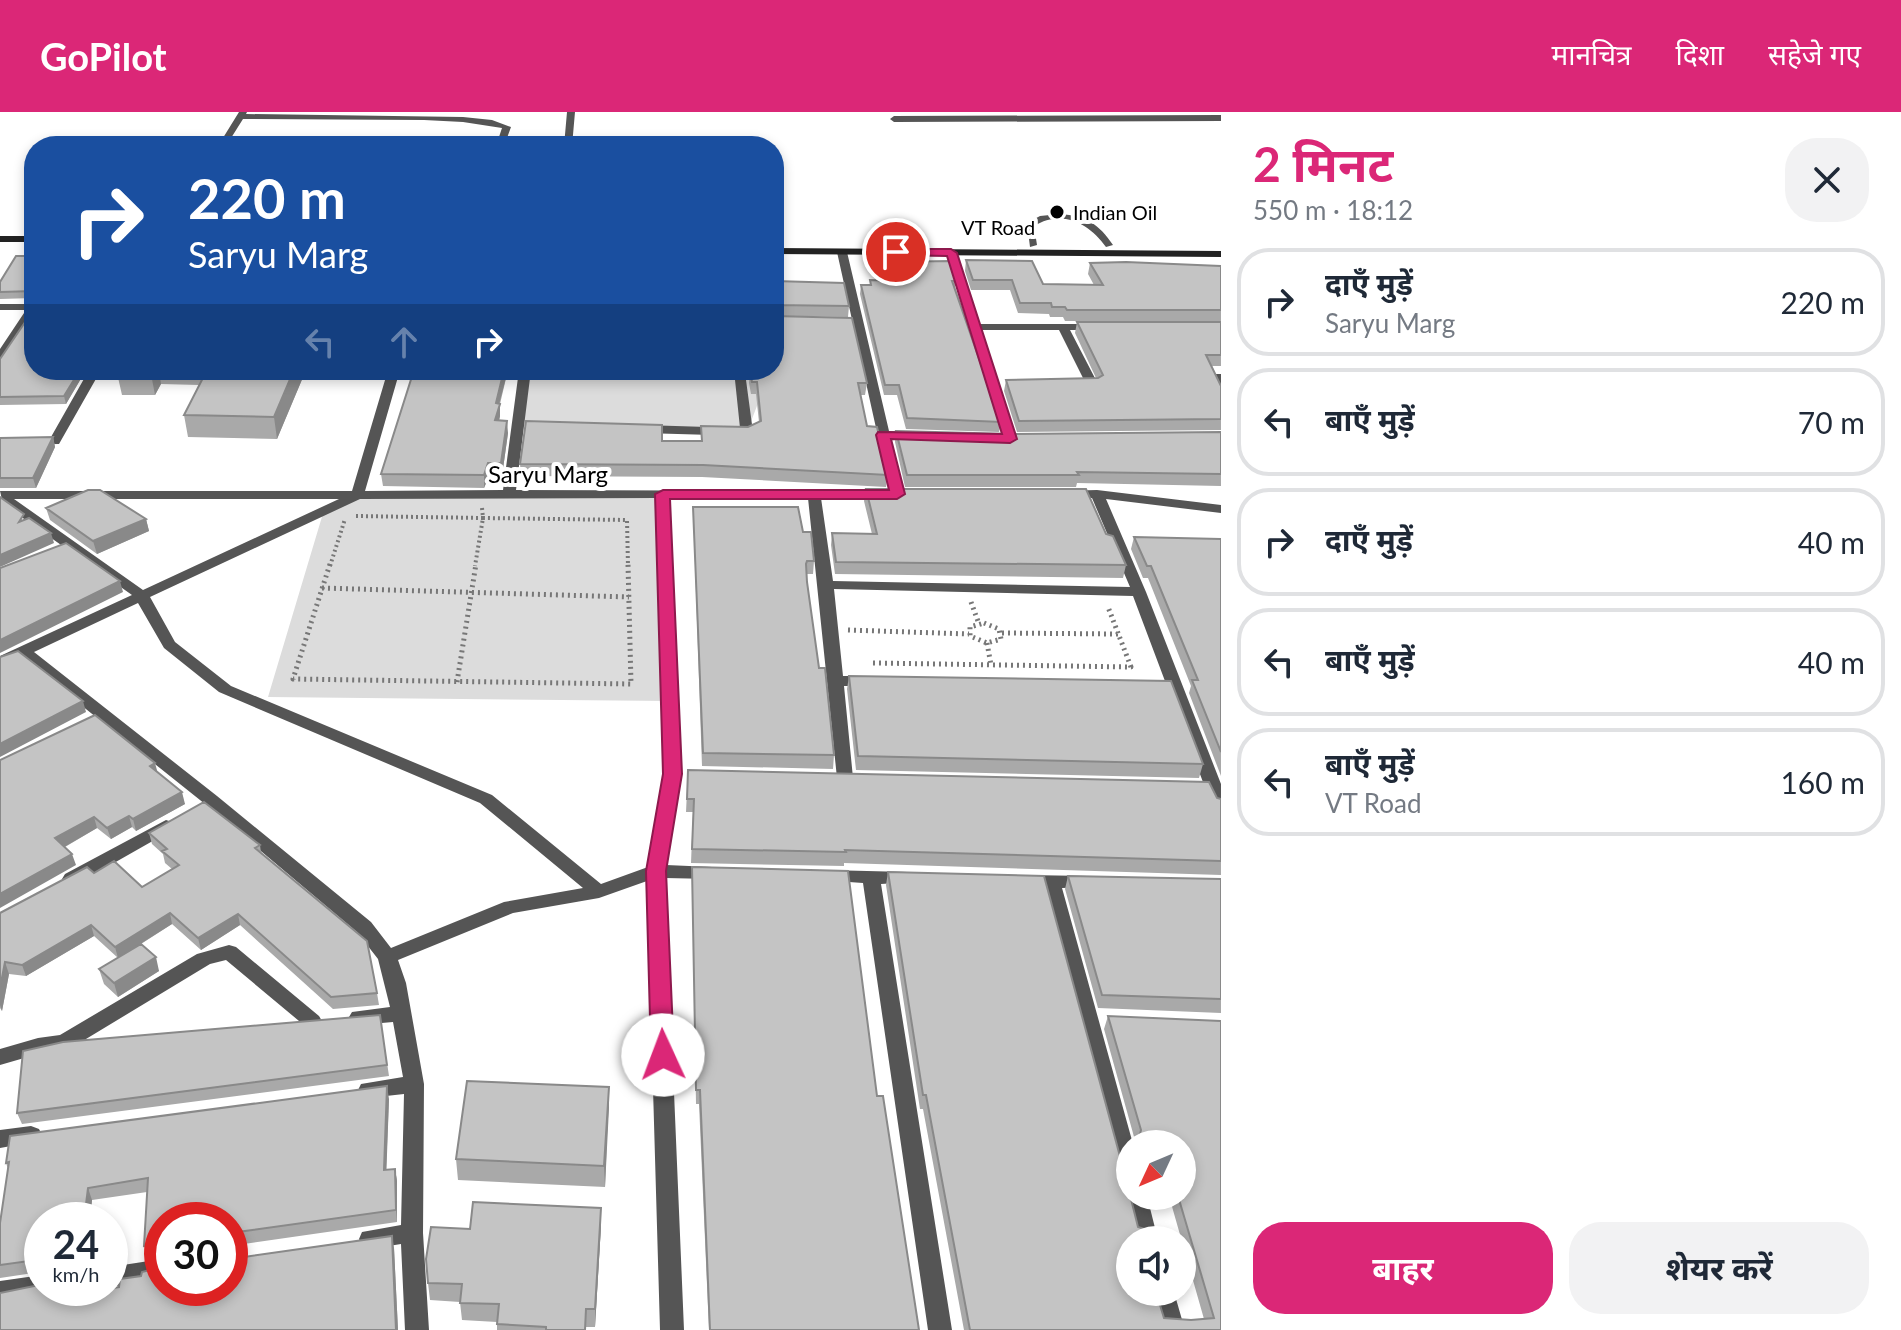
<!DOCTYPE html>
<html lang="hi">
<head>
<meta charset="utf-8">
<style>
	body { margin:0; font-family:Lato,"Noto Sans Devanagari",sans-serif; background:#f2f2f3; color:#1f2937; height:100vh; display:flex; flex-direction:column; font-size:30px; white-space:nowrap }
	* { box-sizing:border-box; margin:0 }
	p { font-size:26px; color:#747a83 }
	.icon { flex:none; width:44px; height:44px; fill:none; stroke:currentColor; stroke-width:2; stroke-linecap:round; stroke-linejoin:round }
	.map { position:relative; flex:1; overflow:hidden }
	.details { display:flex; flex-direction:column; background:#fff; width:680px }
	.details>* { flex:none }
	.hud { position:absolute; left:24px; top:24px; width:760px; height:244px; border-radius:32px; box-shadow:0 4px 12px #0003; background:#1a4fa0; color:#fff; overflow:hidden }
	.needle { width:52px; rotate:226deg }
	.controls { position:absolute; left:1116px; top:1018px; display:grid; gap:16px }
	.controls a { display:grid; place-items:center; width:80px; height:80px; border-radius:50%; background:#fff; box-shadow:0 4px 12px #0003; font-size:40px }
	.speed { position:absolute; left:24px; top:1090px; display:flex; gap:16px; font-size:40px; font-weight:700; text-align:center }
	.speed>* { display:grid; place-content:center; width:104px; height:104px; border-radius:50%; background:#fff; box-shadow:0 4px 12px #0003; line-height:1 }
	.speed small { font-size:20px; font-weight:400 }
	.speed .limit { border:12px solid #d22; background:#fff; color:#111 }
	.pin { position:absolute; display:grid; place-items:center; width:68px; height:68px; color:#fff; margin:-34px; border:4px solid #fff; border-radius:50%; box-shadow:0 2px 8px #0007 }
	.me { position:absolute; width:88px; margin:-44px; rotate:358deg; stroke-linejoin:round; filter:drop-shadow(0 0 6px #0008) }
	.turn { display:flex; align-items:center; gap:28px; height:168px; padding:0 32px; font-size:36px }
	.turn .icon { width:104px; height:104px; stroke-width:2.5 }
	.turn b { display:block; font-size:56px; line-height:68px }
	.lanes { display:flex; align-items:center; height:76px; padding:0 32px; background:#0003; justify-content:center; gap:40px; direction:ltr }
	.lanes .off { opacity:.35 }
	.round { display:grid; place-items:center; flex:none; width:84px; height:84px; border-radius:32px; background:#f2f2f3 }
	.headline { display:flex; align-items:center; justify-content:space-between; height:136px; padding:0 32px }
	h1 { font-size:48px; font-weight:700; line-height:60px; color:#db2777 }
	.primary-button { display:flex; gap:16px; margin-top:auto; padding:16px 32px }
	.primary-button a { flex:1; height:92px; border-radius:32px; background:#db2777; color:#fff; font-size:32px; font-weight:700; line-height:92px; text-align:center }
	.primary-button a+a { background:#f2f2f3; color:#1f2937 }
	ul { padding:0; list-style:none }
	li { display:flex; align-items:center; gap:24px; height:108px; margin:0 16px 12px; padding:0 16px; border:4px solid #e0e1e3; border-radius:32px }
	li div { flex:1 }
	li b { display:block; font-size:30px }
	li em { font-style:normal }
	header { display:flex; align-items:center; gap:48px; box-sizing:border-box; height:112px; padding:0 40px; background:#db2777; color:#fff }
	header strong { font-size:38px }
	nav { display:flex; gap:44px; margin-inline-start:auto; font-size:28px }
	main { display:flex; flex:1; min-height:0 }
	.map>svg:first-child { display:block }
	.green { fill:#dcdcdc }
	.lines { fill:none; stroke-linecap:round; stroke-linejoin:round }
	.path-far1 { stroke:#777; stroke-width:4; stroke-dasharray:2 3; stroke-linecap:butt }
	.path { stroke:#777; stroke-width:5; stroke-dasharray:2 4; stroke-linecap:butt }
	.lane { fill:#555; fill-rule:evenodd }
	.street { fill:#555; fill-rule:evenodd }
	.secondary { fill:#222; fill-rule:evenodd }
	.wall { fill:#a9a9a9 }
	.shaded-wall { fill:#898989 }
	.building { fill:#c4c4c4; stroke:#898989; stroke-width:2 }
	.route { fill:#db2777; stroke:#8e194d; stroke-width:2 }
	.poi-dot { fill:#000; stroke:#fff; stroke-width:3 }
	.labels { text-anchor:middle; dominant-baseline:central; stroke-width:8; stroke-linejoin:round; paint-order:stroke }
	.far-poi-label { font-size:20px; fill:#000; stroke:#fff; text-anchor:start }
	.far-street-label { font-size:20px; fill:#000; stroke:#fff }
	.street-label { font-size:24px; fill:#000; stroke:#fff }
</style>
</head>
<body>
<header>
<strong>GoPilot</strong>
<nav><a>मानचित्र</a><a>दिशा</a><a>सहेजे गए</a></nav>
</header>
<main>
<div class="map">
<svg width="1221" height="1218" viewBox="0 0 1221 1218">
	<rect width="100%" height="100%" fill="#fff"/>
	<path class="green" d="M525 262 768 265 747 320 519 314Z
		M663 382 670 589 268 585 324 398 357 383Z"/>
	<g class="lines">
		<path class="path-far1" d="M482 396 483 406 627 408 628 454
			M356 404 483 406 475 454
			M330 454 345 407"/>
		<path class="path" d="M330 452 293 567 631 572 628 452
			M322 476 629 485
			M971 490 979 512
			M984 511 999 517 1001 527 987 531 970 524V515Z
			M848 518 969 522
			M1002 521 1118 522
			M987 531 991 553
			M873 551 1131 555 1108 495
			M457 570 476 452"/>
		<path class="lane" d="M1060 102C1086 104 1099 112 1113 133L1106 135C1089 111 1062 97 1034 114L1037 133 1030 135 1027 111 1040 104Z"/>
		<path class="street" d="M239 0H247L246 2 463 5 492 8 511 15 504 34H496L502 16 463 10 424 8 243 7 226 34H218Z
			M567 0H575L572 34H564Z
			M1221 3V9L894 10 890 7 894 4Z
			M842 137 847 140 889 319 917 320 923 324 917 328 891 327 904 382 902 385 821 386 833 469 1130 475 1092 386 1061 385V379L1097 378 1221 393V401L1106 387 1146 480 1221 672V700L1212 694 1133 484 834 477 843 564H870L878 569 870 574H844L853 666 845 671 839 670 837 666 808 386H670L680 662 666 753 712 755 718 757 721 761 718 765 712 767 665 766 684 1218H660L647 769 599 786 513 801 398 848 406 871 424 972 423 1121 429 1218H405L401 1132 370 1137 362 1134 359 1127 362 1120 401 1113 404 982 368 986 361 984 358 978 361 972 403 965 393 910 359 913 352 910 349 905 352 900 390 895 378 847 357 820 205 692 22 546 0 555V544L132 483 3 392 0 379H352L388 258H400L365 379 503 378 519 258H531L755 263V267L746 268 753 320 747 324 643 321 637 317 643 313 740 316 735 268 530 266 516 378 890 379 837 140ZM657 386 664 662 648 755 601 772 492 683 231 574 175 530 150 485 360 387ZM14 387H339L143 478ZM138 491 164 536 219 580 480 691 583 776 504 790 391 836 371 810 217 684 34 540Z
			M951 138 956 141 979 212H1098L1104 215 1098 218H1070L1098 272C1093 277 1079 277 1074 272L1084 268 1059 218H981L1016 327 1014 330 1010 331 1004 327 946 141Z
			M0 192H34V202L4 248 0 249V237L26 198H0Z
			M89 258H101L59 332 0 333V325H51Z
			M1216 262H1221V277L1217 275 1210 265Z
			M166 708 172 710 175 714 172 718 77 772H65L62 767 65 762Z
			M827 758 907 760 913 762 916 766 913 770 881 772 952 1218H928L863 771 821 768 818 764 821 760Z
			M1027 763 1087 764 1093 765 1096 770 1093 775 1062 776 1133 1032H1130V1070L1122 1068 1119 1061 1044 776 1021 774 1018 769 1021 764Z
			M229 833 236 835 319 904 322 909 319 914 312 917 305 914 226 848 210 852 86 927 84 935 38 942 0 953V937L38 926 60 923 197 842Z
			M31 1014 39 1017 42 1023 39 1029 0 1036V1018Z
			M1128 1077 1130 1084H1147L1158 1128H1136L1125 1084Z
			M162 1147V1167L110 1175V1155Z
			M42 1163V1176H53L50 1181 0 1191V1169Z
			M1150 1180H1174L1185 1218H1161Z"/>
		<path class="secondary" d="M0 124H34V130H0Z
			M774 136 1221 139V145L774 142Z"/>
	</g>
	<path class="wall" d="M34 144V186L0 187V170Z
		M966 148 1043 172 1094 173 1088 162 1090 151 1221 154V209H1065L1063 205H1050L1049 202 1018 201 1010 178H971L965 159Z
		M889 150 956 169 955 175 1001 310 999 320 906 317 897 283H884L860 182 861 173H870V168L890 169 888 160Z
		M774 169 849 194 848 205 774 204Z
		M774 204 867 271 865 283H860L867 314 888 363 886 375 702 365 521 364 520 352 662 329H701V314L748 315 759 310 756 282H751L749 271 750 260 769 259 746 258H774Z
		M1077 210H1221V254H1212L1221 274V318L1017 320 1004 279 1006 268 1096 266 1075 221Z
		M0 247 86 258 66 292 0 293Z
		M120 258H306L277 327 188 325 184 303 199 273 161 272 155 283H122L117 261Z
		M508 258 500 292V304L499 309 508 321 502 364H489L484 376 383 374 381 362Z
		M896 319 1012 322 1221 320V374L1077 371 1076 375H905L895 330Z
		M53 325 55 335 36 376H0V326Z
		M866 377 1106 422 1126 453 1123 466 835 462 831 433 832 421 872 422 864 389Z
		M693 395 803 420 814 449 813 462H806L819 556 834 643 833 657 702 654Z
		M46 396 146 407 149 419 97 442 50 408Z
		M1134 425 1221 427V664L1189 581 1191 574 1148 466H1143L1131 437Z
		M849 564 1203 652 1199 666 856 658 847 577Z
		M0 648 158 661 185 692 136 719 132 715 111 727 97 716 65 735 76 753Z
		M688 658 1217 686 1221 687V763L844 751V754L691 751 693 700H686Z
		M149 721 260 733 261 741 377 881 379 893 333 897 240 813 201 838 172 812 141 832 159 859 118 885 104 872 99 857 118 846 94 824 26 864 9 862 2 899 0 896V801L94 761 142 775 172 757 165 751 163 742 152 732Z
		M692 755 877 984 919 1218H709L699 992H696Z
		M888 760 1127 1071 1130 1128 1164 1206 1191 1208 1204 1207 1169 1084H1182V1032H1136L1104 917 1108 904 1221 909V1218H964L923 997H920L886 773Z
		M1068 764 1221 767V901L1098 896 1065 777Z
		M380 903 389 964 22 1012 17 1001Z
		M609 975 605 1075 458 1068 456 1047Z
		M389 987 386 1058 395 1057 397 1069V1110L230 1134V1108L162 1176 394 1136 398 1218H0L40 1176 75 1181 119 1175 161 1155V1145L148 1146 144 1134 147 1080 92 1088 90 1108H42V1164L40 1160 0 1166V1111L8 1057 6 1051Z
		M601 1114 595 1215H586V1218H497V1210L462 1208 460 1190 430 1188 428 1171 470 1117Z"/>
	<path class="shaded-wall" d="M80 258H86L66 292 64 284Z
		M153 258H159L161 272 155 283 151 262Z
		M294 258H306L277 327 274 305Z
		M504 258H508L496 304V291Z
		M500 292V304L496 321 495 308Z
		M507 309 508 321 502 364 501 351Z
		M53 325 55 335 36 376 33 366Z
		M488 351 489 364 484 376V363Z
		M146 407 149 419 97 442 93 429Z
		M51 421 54 431 0 455V443Z
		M120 469 123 480 0 541V528Z
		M83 589 86 600 0 645V632Z
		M155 651 158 662 150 654Z
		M182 680 185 692 136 719 133 707Z
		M129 704 132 715 111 727 107 716Z
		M94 705 97 716 59 738 55 726Z
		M72 742 76 753 0 796V782Z
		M170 801 172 812 118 846 115 835Z
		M238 802 240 813 201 838 198 826Z
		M91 813 94 824 26 864 22 853Z
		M156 845 159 859 118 885 114 871Z
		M5 850 9 862 2 899 0 893V876Z
		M387 974 389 987 386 1070 384 1058Z
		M609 975V996L605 1075 604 1054Z
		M395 1057 397 1069V1110L396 1098Z
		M88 1076 92 1088 90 1108H84Z
		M601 1096V1114L595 1215V1197Z
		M392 1124 394 1136 398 1218H396Z"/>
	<path class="building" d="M16 144H34V179L0 180V170Z
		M966 148 1032 149 1043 172 1103 173 1090 151 1126 150 1221 154V198H1067L1065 195H1052L1051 191H1020L1012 168H973Z
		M950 149 956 169H952L1001 310 907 306 899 273H885L861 173H871L870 168 894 169 889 150Z
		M774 169 844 171 849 194 775 193 774 195Z
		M34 197V258H80L64 284 0 285V247Z
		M774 204 852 206 867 271H858L867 314 877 315 888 363 703 353 520 352 526 309 662 313V329H702L701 314 748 315 761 309 757 270H752L750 260 770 259 774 258V256L778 253 774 251Z
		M1077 210H1221V243H1206L1221 274V307L1019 309 1006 268 1098 266 1103 263Z
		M120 258H153L151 262 117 261Z
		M207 258H294L274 305 184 303Z
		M414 258H504L496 291 500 292 495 308 507 309 501 351H488L484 363 381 362Z
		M896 319 1012 322 1221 320V362L1077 360 1079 363H907Z
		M53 325 33 366H0V326Z
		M866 377H1086L1106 422 1113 424 1126 453 836 450 832 421 877 422Z
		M88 378H100L146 407 93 429 46 396Z
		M0 385 24 402 19 410 29 406 51 421 0 443Z
		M693 395H798L803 420H811L814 449H807L806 452 807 470 819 556H825L834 643 703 641Z
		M1134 425 1221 427V640L1192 568H1198L1151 454H1147Z
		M66 431 120 469 0 528V456Z
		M18 539 83 589 0 632V545Z
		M849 564 1171 569 1203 652 858 644Z
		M95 603 155 651 150 654 182 680 133 707 129 704 107 716 94 705 55 726 72 742 0 782V648Z
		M688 658 1209 670 1217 686 1221 687V749L845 738 846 740 692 737 694 687H687Z
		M204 690 260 733 255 736 367 829 377 881 331 885 238 802 198 826 170 801 115 835 91 813 22 853 5 850 0 876V801L87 755 94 761 114 749 142 775 179 753 162 739 167 737 149 721Z
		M692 755 848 759 877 984H883L919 1218H710L700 978H696Z
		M888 760 1044 764 1121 1048 1130 1061 1127 1071 1138 1115 1148 1118 1151 1128H1130V1180H1156L1164 1206 1191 1208 1214 1206 1178 1084H1182V1032L1138 1030 1141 1018 1108 904 1221 909V1218H970L926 983H923Z
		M1068 764 1221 767V887L1102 883Z
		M141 832 156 845 114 871 99 857Z
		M380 903 387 953 17 1001 23 939 63 930Z
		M467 969 609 975 604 1054 456 1047Z
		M387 974 384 1058 395 1057 396 1098 230 1121V1108H162V1176H230V1147L392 1124 396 1218H0V1181L39 1173V1176H71L70 1182 119 1175 120 1167 141 1164 142 1160 161 1155 160 1132 144 1134 148 1066 88 1076 84 1108H42V1150L41 1161 36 1148 0 1153V1111L9 1050 6 1051 10 1024Z
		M473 1090 601 1096 595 1197H586L585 1218H546V1215L497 1212 499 1192 460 1191 462 1172 428 1171 426 1147 431 1115 470 1117Z"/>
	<path class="route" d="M896 137H951L957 141 1017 327 1010 331 891 327 905 382 897 387H670L682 662 666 759 674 943 671 949 663 952 654 949 651 943 646 759 663 662 655 382 663 378H889L876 323 878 320 1002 322 947 144 892 143V138Z"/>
	<circle class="poi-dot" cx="1057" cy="100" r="8"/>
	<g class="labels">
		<g class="far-poi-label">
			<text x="1073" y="100">Indian Oil</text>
		</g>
		<g class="far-street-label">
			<text x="998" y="115">VT Road</text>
		</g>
		<g class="street-label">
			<text x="548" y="361">Saryu Marg</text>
		</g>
	</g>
</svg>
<div class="controls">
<a><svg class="needle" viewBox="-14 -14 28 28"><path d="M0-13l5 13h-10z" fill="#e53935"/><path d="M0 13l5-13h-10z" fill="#747a83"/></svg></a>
<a><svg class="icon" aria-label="sound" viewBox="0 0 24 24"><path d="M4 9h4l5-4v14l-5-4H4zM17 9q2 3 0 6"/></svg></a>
</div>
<div class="speed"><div>24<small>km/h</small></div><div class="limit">30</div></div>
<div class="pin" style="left:896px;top:140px;background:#d93025"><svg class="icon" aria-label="arrive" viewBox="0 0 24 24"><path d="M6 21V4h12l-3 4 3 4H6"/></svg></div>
<svg class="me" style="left:663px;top:943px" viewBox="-20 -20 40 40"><circle r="19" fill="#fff"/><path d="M0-13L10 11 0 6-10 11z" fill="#db2777"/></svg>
<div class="hud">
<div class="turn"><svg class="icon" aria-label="right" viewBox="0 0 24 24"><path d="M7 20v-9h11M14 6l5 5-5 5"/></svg><div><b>220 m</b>Saryu Marg</div></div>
<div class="lanes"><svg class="icon off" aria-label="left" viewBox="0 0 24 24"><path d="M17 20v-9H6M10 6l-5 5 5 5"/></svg><svg class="icon off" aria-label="ahead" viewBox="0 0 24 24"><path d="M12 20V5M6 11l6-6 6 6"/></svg><svg class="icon" aria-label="right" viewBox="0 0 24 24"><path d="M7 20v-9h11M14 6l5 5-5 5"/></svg></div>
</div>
</div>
<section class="details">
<div class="headline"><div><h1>2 मिनट</h1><p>550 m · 18:12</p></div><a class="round"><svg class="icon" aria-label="close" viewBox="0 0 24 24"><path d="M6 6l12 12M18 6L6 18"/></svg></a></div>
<ul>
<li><svg class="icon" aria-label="right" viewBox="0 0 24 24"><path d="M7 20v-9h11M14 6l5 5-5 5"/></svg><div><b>दाएँ मुड़ें</b><p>Saryu Marg</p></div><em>220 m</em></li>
<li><svg class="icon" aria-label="left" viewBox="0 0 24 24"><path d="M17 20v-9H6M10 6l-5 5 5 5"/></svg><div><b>बाएँ मुड़ें</b></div><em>70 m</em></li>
<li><svg class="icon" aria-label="right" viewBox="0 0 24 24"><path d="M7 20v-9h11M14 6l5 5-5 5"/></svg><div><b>दाएँ मुड़ें</b></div><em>40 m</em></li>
<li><svg class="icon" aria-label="left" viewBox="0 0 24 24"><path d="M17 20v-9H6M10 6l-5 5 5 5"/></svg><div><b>बाएँ मुड़ें</b></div><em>40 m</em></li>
<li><svg class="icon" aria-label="left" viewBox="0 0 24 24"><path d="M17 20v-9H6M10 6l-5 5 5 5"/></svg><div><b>बाएँ मुड़ें</b><p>VT Road</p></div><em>160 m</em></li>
</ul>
<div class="primary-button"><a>बाहर</a><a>शेयर करें</a></div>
</section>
</main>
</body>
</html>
